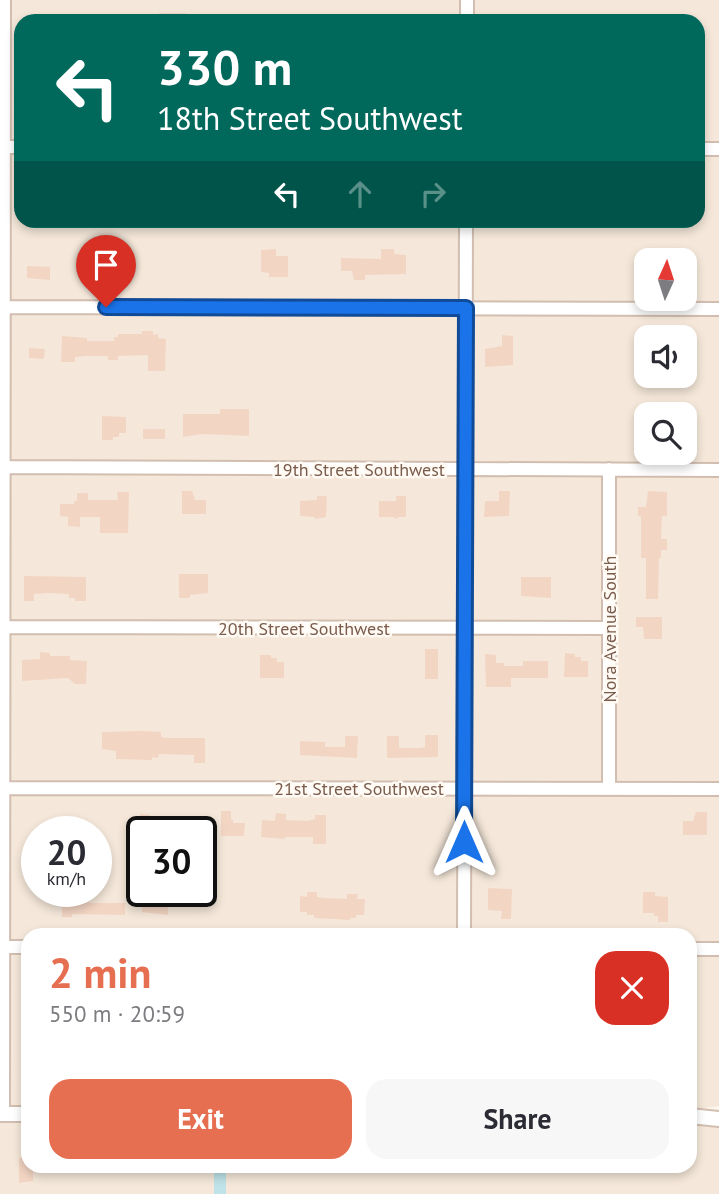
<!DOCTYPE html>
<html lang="en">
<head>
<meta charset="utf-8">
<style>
	body { margin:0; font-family:"PT Sans",sans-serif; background:#f7f7f7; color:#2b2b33; height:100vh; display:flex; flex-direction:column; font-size:26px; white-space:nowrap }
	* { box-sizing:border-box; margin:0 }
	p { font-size:23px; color:#7c7c81 }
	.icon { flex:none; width:38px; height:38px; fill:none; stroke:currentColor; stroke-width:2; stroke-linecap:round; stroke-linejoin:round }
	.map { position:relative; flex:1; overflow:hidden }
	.details { position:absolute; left:21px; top:928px; width:676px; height:245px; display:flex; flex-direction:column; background:#fff; border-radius:21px; box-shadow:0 4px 10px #0003 }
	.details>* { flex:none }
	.top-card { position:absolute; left:14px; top:14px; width:691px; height:214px; border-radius:21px; box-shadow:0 4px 10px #0003; background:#00695c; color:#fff; overflow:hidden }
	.needle { width:46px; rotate:3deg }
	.tools { position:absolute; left:634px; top:248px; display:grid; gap:14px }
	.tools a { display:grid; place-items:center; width:63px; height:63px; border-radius:14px; background:#fff; box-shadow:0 4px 10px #0003; font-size:35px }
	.speed { position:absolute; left:21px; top:816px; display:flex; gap:14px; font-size:35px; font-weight:700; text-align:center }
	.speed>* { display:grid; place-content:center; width:91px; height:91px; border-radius:50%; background:#fff; box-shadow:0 4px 10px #0003; line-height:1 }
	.speed small { font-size:18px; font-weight:400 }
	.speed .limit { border:4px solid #111; border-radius:10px; background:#fff; color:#111 }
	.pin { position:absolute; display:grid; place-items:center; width:60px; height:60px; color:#fff; margin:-72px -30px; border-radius:50% 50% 50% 0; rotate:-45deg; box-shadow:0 0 7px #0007 }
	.pin .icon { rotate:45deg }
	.me { position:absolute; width:77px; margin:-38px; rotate:0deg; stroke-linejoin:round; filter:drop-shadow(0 0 5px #0008) }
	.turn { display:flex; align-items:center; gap:24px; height:147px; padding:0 28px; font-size:32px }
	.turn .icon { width:91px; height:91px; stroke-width:2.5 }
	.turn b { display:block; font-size:49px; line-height:60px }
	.lanes { display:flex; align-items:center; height:66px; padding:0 28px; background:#0003; justify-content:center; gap:35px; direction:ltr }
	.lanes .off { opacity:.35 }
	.round { display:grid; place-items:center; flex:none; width:74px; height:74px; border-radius:21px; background:#f7f7f7 }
	.overview { display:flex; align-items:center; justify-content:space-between; height:119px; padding:0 28px }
	h1 { font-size:42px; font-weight:600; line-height:52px; color:#e76f51 }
	.action { display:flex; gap:14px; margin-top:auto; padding:14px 28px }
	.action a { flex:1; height:80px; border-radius:21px; background:#e76f51; color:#fff; font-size:28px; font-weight:600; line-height:80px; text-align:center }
	.action a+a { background:#f7f7f7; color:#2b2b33 }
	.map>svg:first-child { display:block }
	.residential { fill:#f5e8da; fill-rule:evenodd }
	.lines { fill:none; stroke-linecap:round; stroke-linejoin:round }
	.canal { stroke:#bfe3e8; stroke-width:12 }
	.building { fill:#f3d5c3 }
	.minor-casing { stroke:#d1beb0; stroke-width:16 }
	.tertiary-casing { stroke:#d1beb0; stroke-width:18 }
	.minor { stroke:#fff; stroke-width:12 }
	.tertiary { stroke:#fff; stroke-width:14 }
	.route-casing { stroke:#114b97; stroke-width:18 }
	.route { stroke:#1a73e8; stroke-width:12 }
	.labels { text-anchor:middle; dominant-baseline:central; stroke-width:5; stroke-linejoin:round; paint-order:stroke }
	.street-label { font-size:18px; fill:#7a5c4d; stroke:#fffaf3 }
</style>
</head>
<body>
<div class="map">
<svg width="719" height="1194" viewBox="0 0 719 1194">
	<rect width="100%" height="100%" fill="#fdf6ec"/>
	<path class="residential" d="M0 0H719V1106L690 1110V934H28V1108H0ZM21 21H698V220H21ZM646 261H684V299H646ZM646 338H684V376H646ZM646 415H684V453H646ZM37 831H96V891H37ZM142 831H201V891H142Z
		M0 1120H28V1166H690V1123L719 1125V1194H0Z"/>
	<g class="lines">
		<path class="canal" d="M220 1166V1194"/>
	</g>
	<path class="building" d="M159 13H186V21H159Z
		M276 249V256H288V277H269V273L261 272V250Z
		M381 249H394V254L406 255V274L365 275V280H354L352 271H341V258L381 259Z
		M109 252H119V257H129L128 279H118V275H114V271H102V257H109Z
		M27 266 50 267V280L27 278Z
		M142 331H153V335L158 334V338L166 339 165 371H148V355L118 356V360H108V356H87L75 357V362H61L62 336 87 338V341H114V337H118V334H142Z
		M502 335 513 336V365L485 367V349L502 346Z
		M29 348 45 349 44 359 29 358Z
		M220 409H249V436L202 434 183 437V414H220Z
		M102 416 126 417V433H119V437H113V440H102Z
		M143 429H165V439H143Z
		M182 491H192L195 500H206V514H182Z
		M499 491H510L509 516 484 517 485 501H499Z
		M648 491 667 492V516H662L661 539H667V550H661V558H659L658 599H646V558H641V516H638V507H646Z
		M117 492H129L128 533H100V517H80V527L68 526V517L60 516V504H74V501H77V493H88V500H118Z
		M317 496H327L326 517 316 519 314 517 300 516V501L317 500Z
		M396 496H406V517H398L396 519 393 517H379V501H396Z
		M179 574H208V593L190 595V598H179Z
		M24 576 86 577V601H75V598H69V594L48 593 34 594V601H24Z
		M521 577H551V598L521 596Z
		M636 617H662V639H644L643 627H636Z
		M425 649H438V679H425Z
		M40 652 50 653V656H70V660L87 661 86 684H75L68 678 22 681V660L40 659Z
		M565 653 575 654V657H581V661H588V677H564Z
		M485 654 496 655V663H504V666H523V661H548V678H511V687H486Z
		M260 655H271V658H277V662H284V678H260Z
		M143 731 161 732V737L167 738H205V763H194V755L159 754 158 758 152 757V760L116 759V751L102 749V732Z
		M425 735H438V757L387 758V736H399V748H420L425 747Z
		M345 736H358L357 758 300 755V741L325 742V747H345Z
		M221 811H231V820H233V823H245L244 836H221Z
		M696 812H707V835H683V821H693Z
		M276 813 286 814V820L307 821 315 819V815H326V844H313V837H285V839L261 837 262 820 275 821Z
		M140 814 150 815V821H158V831H140Z
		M488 888 512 889 511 919H501L502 911 488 910Z
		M153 891H168V915L142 912V899H153Z
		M307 892H317V897L325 898 347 899V894H358L357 899H365L364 915H356V918H350V920L314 918V915H307V912H300V896L307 897Z
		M643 892H655V896L668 897V922H658V916H654V913H643Z
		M62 896 89 897V903H125V915L72 914V917H62Z
		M19 1158H28V1166H33V1181L19 1183Z"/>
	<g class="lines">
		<g class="minor-casing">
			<path id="minor" d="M467 21V0
				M0 147H21
				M698 149H719
				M0 307 719 309
				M0 467 719 470
				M609 469V789
				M0 627 609 628
				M0 788 719 789
				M464 934 466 220
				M0 947H28
				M690 949H719
				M3 1114 4 0"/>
		</g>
		<g class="tertiary-casing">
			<path id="tertiary" d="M0 1114H28
				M690 1116 719 1119"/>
		</g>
		<use href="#minor" class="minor"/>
		<use href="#tertiary" class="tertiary"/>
	</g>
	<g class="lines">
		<g class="route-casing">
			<path id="route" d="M106 307 466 308 464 842"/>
		</g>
		<use href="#route" class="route"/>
	</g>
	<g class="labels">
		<g class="street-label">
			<text x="359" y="469">19th Street Southwest</text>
			<text x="304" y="628">20th Street Southwest</text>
			<text transform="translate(609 629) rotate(-90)">Nora Avenue South</text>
			<text x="359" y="788">21st Street Southwest</text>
		</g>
	</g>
</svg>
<div class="tools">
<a><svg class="needle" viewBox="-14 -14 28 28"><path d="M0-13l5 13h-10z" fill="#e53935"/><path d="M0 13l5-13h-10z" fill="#7c7c81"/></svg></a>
<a><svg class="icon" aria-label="sound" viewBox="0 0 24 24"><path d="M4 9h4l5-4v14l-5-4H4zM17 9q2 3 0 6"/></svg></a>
<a><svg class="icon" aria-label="search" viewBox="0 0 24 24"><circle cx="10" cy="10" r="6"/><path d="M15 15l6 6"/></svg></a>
</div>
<div class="speed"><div>20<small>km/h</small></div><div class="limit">30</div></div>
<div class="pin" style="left:106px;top:307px;background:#d93025"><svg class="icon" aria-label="arrive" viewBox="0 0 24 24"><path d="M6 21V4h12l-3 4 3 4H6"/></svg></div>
<svg class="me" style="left:464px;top:842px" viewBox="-20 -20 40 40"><path d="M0-17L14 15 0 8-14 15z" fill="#1a73e8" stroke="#fff" stroke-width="4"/></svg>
<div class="top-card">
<div class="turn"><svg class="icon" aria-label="left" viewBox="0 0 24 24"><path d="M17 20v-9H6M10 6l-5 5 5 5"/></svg><div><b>330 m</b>18th Street Southwest</div></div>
<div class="lanes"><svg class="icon" aria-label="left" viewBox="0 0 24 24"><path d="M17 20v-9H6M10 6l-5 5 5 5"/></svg><svg class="icon off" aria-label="ahead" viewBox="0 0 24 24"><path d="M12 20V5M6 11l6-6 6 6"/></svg><svg class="icon off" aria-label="right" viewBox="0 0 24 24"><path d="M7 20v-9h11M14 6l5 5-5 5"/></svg></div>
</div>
<section class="details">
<div class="overview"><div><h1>2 min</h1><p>550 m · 20:59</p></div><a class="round" style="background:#d93025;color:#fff"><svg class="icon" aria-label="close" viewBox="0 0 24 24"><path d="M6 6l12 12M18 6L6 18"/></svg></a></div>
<div class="action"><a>Exit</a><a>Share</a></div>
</section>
</div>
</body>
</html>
